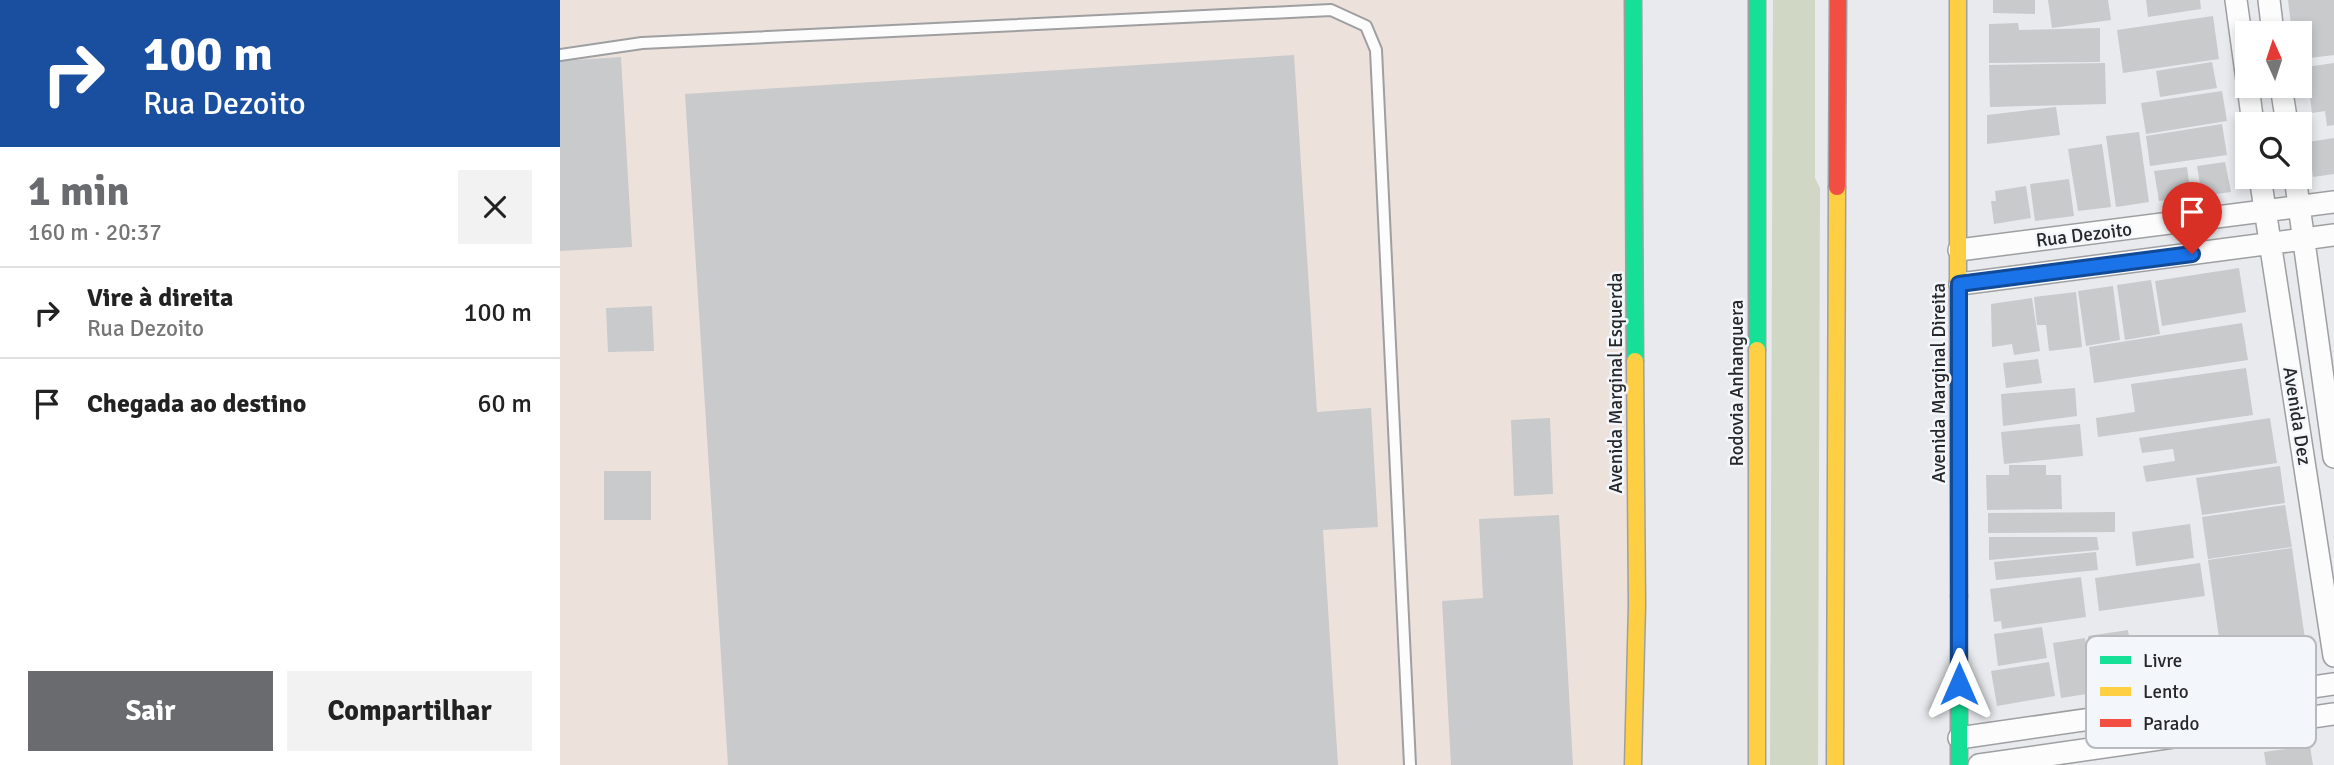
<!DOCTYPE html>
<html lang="pt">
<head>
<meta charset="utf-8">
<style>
	body { margin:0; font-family:Signika,sans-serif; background:#f2f2f2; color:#222; height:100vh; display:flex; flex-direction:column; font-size:26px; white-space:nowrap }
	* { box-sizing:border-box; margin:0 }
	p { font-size:23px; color:#767676 }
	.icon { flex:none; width:38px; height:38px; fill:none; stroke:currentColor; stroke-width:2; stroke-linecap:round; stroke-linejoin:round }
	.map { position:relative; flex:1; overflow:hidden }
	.drawer { display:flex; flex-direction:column; background:#fff; width:560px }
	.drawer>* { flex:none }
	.guide { background:#1a4fa0; color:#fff; overflow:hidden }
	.needle { width:46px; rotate:357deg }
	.fabs { position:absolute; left:1675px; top:21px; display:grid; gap:14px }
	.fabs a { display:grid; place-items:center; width:77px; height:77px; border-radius:0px; background:#fff; box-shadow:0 4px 10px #0003; font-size:35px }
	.pin { position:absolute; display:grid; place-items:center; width:60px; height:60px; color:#fff; margin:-72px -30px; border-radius:50% 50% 50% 0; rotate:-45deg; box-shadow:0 0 7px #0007 }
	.pin .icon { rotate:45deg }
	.me { position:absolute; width:77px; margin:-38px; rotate:0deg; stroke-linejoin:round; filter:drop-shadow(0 0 5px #0008) }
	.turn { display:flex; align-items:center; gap:24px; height:147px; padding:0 28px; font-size:32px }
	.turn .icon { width:91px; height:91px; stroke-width:2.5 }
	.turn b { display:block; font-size:49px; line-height:60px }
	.round { display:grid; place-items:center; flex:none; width:74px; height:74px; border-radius:0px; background:#f2f2f2 }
	.headline { display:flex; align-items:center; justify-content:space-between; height:119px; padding:0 28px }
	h1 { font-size:42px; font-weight:700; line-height:52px; color:#6a6b6e }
	.primary-button { display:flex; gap:14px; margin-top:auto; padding:14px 28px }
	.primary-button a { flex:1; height:80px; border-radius:0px; background:#6a6b6e; color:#fff; font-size:28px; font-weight:700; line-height:80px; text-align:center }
	.primary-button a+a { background:#f2f2f2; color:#222 }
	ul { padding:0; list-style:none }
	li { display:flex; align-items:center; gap:21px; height:91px; padding:0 28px; border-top:2px solid #e0e0e0 }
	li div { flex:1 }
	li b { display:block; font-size:26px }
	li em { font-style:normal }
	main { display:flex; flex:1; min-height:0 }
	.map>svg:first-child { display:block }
	.industrial { fill:#ede1dc }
	.green { fill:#d1d7c5 }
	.building { fill:#c8cacc }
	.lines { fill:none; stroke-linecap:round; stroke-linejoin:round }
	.lane-casing { stroke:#9e9fa1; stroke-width:14 }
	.street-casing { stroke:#9e9fa1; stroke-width:24 }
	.fast-casing { stroke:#9e9fa1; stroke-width:19 }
	.slow-casing { stroke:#9e9fa1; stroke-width:19 }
	.jam-casing { stroke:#9e9fa1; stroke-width:19 }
	.lane { stroke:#fcfcfc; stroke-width:10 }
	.street { stroke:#fcfcfc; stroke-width:21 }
	.fast { stroke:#16e098; stroke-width:16 }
	.slow { stroke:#ffcf43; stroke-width:16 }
	.jam { stroke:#f24e42; stroke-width:16 }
	.route-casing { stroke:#114b97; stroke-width:18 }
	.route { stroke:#1a73e8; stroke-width:12 }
	.labels { text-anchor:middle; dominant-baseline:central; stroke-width:5; stroke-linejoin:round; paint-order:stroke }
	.street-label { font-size:19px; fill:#262729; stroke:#f3f7fc }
	.key { fill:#f3f7fc; stroke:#b6b9bd; stroke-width:2 }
	.key-label { font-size:19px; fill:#262729 }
</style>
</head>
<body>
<main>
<section class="drawer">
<div class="guide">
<div class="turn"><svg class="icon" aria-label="right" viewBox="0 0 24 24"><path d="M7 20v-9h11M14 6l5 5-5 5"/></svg><div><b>100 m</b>Rua Dezoito</div></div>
</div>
<div class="headline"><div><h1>1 min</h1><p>160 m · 20:37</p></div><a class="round"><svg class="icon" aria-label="close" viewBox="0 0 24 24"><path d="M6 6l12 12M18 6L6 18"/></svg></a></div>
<ul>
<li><svg class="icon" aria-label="right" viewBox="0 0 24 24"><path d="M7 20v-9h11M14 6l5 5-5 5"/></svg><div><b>Vire à direita</b><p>Rua Dezoito</p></div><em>100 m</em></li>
<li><svg class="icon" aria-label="arrive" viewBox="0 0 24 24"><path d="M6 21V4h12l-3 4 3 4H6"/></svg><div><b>Chegada ao destino</b></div><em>60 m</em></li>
</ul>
<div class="primary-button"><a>Sair</a><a>Compartilhar</a></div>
</section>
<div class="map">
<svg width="1774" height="765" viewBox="0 0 1774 765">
	<rect width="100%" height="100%" fill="#e8eaed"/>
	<path class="industrial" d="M0 0H1070L1073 765H0Z"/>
	<path class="green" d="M1213 0H1255V178L1260 188 1258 765H1210Z"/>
	<path class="building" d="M1433 0H1475V14L1433 13Z
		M1488 0H1548L1551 20 1492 28Z
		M1586 0H1640L1641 9 1588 17Z
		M1728 0H1774V55L1750 58 1747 31 1732 33Z
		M1653 16 1659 59 1563 73 1557 30Z
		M1458 23 1459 30 1540 28V62L1429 63V24Z
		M734 55 757 412 811 408 818 527 763 530 778 765H168L125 94Z
		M61 57 72 247 0 251V61Z
		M1652 62 1657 88 1600 97 1596 71Z
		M1545 63 1546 104 1430 107 1429 65Z
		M1774 63V125L1767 126 1765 111 1752 113 1746 67Z
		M1662 91 1667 121 1586 134 1581 103Z
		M1496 107 1500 135 1427 144V115Z
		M1662 124 1667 155 1590 166 1586 136Z
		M1579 132 1589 202 1556 207 1546 136Z
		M1774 138V174L1753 177 1748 142Z
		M1542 144 1551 207 1518 211 1508 149Z
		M1665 162 1671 192 1642 196 1637 166Z
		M1627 167 1631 197 1599 201 1594 171Z
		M1509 179 1514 216 1475 221 1470 184Z
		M1466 186 1471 218 1434 224 1431 201H1436L1435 191Z
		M1679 268 1686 312 1602 326 1595 281Z
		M1591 280 1600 334 1565 340 1557 285Z
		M1553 286 1560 340 1526 346 1518 291Z
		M1516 292 1522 347 1489 351 1486 325H1477L1474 297Z
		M1472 298 1480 351 1454 355 1452 344 1432 347 1431 304Z
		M92 306 94 351 48 352 46 308Z
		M1682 323 1688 360 1534 383 1529 347Z
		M1478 359 1482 383 1446 388 1443 363Z
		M1686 368 1693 415 1538 437 1536 418 1575 412 1571 384Z
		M1515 388 1517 416 1443 426 1441 394Z
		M990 418 993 494 954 496 951 420Z
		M1710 418 1717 463 1586 482 1583 466 1615 461 1613 449 1582 453 1579 438Z
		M1520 424 1523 456 1444 464 1441 432Z
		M1449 465H1486V475H1501L1502 509 1427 510 1426 475H1449Z
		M1720 466 1725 503 1642 515 1636 478Z
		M44 471H91V520H44Z
		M1725 505 1732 547 1648 559 1642 517Z
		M1555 512V532L1428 533V513Z
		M999 515 1013 765H891L882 601 923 598 919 519Z
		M1630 524 1634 558 1576 566 1572 532Z
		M1429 537H1537L1539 550 1429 560Z
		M1732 548 1748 660 1664 673 1648 560Z
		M1536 552 1538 570 1436 580 1434 562Z
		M1640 563 1645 596 1539 611 1535 578Z
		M1521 577 1526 617 1442 629 1441 621 1434 622 1430 589Z
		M1482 627 1487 658 1438 666 1434 634Z
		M1568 630 1576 688 1545 692 1543 675 1534 676 1528 636Z
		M1525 638 1533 693 1501 698 1493 643Z
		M1489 662 1495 696 1437 706 1431 671Z
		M1750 746 1753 765H1706L1704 752Z"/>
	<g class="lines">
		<g class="lane-casing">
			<path id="lane" d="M0 55 82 43 771 10 806 26 816 50 850 765"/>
		</g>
		<g class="street-casing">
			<path id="street" d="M1676 0 1687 80
				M1709 0 1713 33
				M1688 86 1693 124
				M1721 86 1727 124
				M1700 177 1774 656
				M1735 177 1774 457
				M1399 250 1774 202
				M1400 284 1774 235
				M1399 738 1774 684
				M1419 765 1774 714"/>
		</g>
		<g class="fast-casing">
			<path id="fast" d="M1073 0 1075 361
				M1197 0V350
				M1399 596V765"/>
		</g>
		<g class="slow-casing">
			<path id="slow" d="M1398 0V285
				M1197 350V765
				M1073 765 1077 605 1075 361
				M1275 765 1277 187"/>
		</g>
		<g class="jam-casing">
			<path id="jam" d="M1277 187 1278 0
				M1398 285 1399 596"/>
		</g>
		<use href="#lane" class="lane"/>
		<use href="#street" class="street"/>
		<use href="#fast" class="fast"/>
		<use href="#slow" class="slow"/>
		<use href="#jam" class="jam"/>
	</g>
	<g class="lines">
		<g class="route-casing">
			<path id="route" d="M1399 684V284L1632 254"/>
		</g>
		<use href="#route" class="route"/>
	</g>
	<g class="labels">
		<g class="street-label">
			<text transform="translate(1524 235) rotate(-7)">Rua Dezoito</text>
			<text transform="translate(1056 383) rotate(-90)">Avenida Marginal Esquerda</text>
			<text transform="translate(1177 383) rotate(-90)">Rodovia Anhanguera</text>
			<text transform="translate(1379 383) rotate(-90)">Avenida Marginal Direita</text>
			<text transform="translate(1737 416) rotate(81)">Avenida Dez</text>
		</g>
	</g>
	<rect x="1526" y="636" width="230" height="112" rx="10" class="key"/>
	<rect x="1540" y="656" width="31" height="8" fill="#16e098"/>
	<rect x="1540" y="687" width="31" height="9" fill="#ffcf43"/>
	<rect x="1540" y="719" width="31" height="8" fill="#f24e42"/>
	<g class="key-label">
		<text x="1583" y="667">Livre</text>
		<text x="1583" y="698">Lento</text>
		<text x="1583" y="730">Parado</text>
	</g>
</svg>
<div class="fabs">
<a><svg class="needle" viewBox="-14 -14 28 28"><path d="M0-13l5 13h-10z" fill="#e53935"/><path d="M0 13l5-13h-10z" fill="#767676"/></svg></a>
<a><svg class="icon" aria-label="search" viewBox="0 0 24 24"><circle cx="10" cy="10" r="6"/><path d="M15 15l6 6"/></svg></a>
</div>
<div class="pin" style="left:1632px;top:254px;background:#d93025"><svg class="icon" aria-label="arrive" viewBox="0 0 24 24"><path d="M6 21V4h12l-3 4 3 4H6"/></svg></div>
<svg class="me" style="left:1399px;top:684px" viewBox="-20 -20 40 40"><path d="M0-17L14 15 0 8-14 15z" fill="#1a73e8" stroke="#fff" stroke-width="4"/></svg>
</div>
</main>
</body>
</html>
